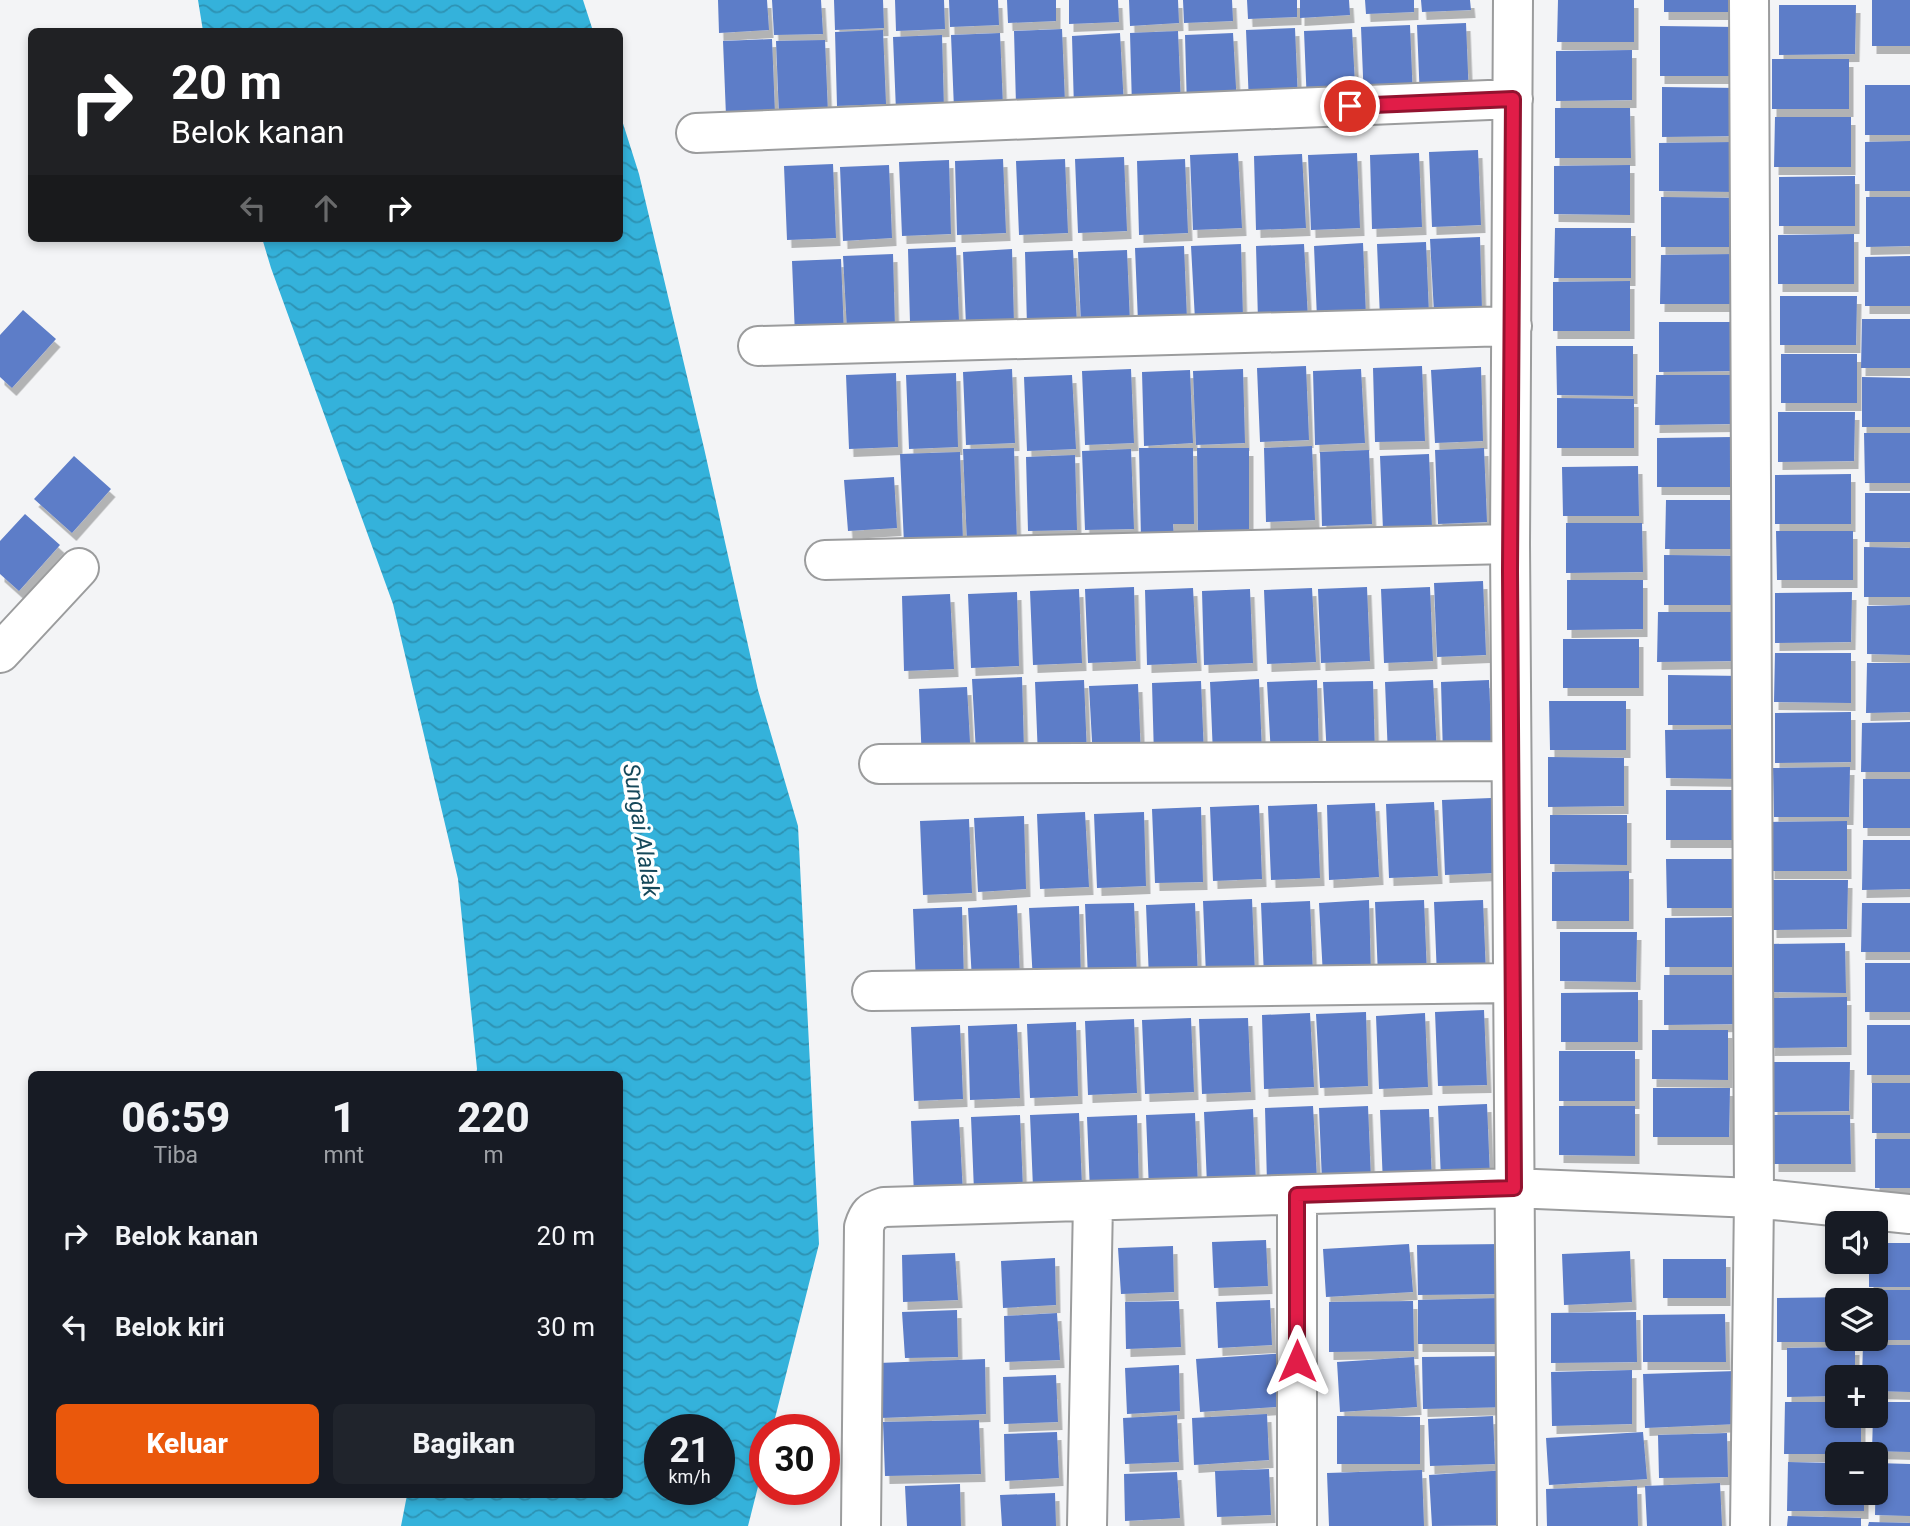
<!DOCTYPE html>
<html lang="id">
<head>
<meta charset="utf-8">
<style>
	body { margin:0; font-family:Roboto,sans-serif; background:#20242c; color:#f1f3f6; height:100vh; display:flex; flex-direction:column; font-size:26px; white-space:nowrap }
	* { box-sizing:border-box; margin:0 }
	p { font-size:23px; color:#9ea1a6 }
	.icon { flex:none; width:38px; height:38px; fill:none; stroke:currentColor; stroke-width:2; stroke-linecap:round; stroke-linejoin:round }
	.map { position:relative; flex:1; overflow:hidden }
	.side { position:absolute; left:28px; top:1071px; width:595px; height:427px; display:flex; flex-direction:column; background:#171b24; border-radius:10px; box-shadow:0 4px 10px #0003 }
	.side>* { flex:none }
	.top-card { position:absolute; left:28px; top:28px; width:595px; height:214px; border-radius:10px; box-shadow:0 4px 10px #0003; background:#202124; color:#fff; overflow:hidden }
	.tools { position:absolute; left:1825px; top:1211px; display:grid; gap:14px }
	.tools a { display:grid; place-items:center; width:63px; height:63px; border-radius:10px; background:#171b24; box-shadow:0 4px 10px #0003; font-size:35px }
	.speed { position:absolute; left:644px; top:1414px; display:flex; gap:14px; font-size:35px; font-weight:700; text-align:center }
	.speed>* { display:grid; place-content:center; width:91px; height:91px; border-radius:50%; background:#171b24; box-shadow:0 4px 10px #0003; line-height:1 }
	.speed small { font-size:18px; font-weight:400 }
	.speed .limit { border:10px solid #d22; background:#fff; color:#111 }
	.pin { position:absolute; display:grid; place-items:center; width:60px; height:60px; color:#fff; margin:-30px; border:4px solid #fff; border-radius:50%; box-shadow:0 2px 7px #0007 }
	.me { position:absolute; width:77px; margin:-38px; rotate:0deg; stroke-linejoin:round; filter:drop-shadow(0 0 5px #0008) }
	.turn { display:flex; align-items:center; gap:24px; height:147px; padding:0 28px; font-size:32px }
	.turn .icon { width:91px; height:91px; stroke-width:2.5 }
	.turn b { display:block; font-size:49px; line-height:60px }
	.lanes { display:flex; align-items:center; height:66px; padding:0 28px; background:#0003; justify-content:center; gap:35px; direction:ltr }
	.lanes .off { opacity:.35 }
	.eta { display:flex; justify-content:space-evenly; align-items:center; height:119px; text-align:center }
	.eta b { font-size:42px; font-weight:800; line-height:49px }
	.primary-button { display:flex; gap:14px; margin-top:auto; padding:14px 28px }
	.primary-button a { flex:1; height:80px; border-radius:10px; background:#ea580c; color:#fff; font-size:28px; font-weight:800; line-height:80px; text-align:center }
	.primary-button a+a { background:#20242c; color:#f1f3f6 }
	ul { padding:0; list-style:none }
	li { display:flex; align-items:center; gap:21px; height:91px; padding:0 28px }
	li div { flex:1 }
	li b { display:block; font-size:26px }
	li em { font-style:normal }
	.map>svg:first-child { display:block }
	.water { fill:url(#water-waves); fill-rule:evenodd }
	.building { fill:#5d7dc8; filter:url(#shadow) }
	.lines { fill:none; stroke-linecap:round; stroke-linejoin:round }
	.minor-casing { stroke:#9b9c9d; stroke-width:42 }
	.minor { stroke:#fff; stroke-width:38 }
	.route-casing { stroke:#92132f; stroke-width:18 }
	.route { stroke:#e11d48; stroke-width:12 }
	.labels { text-anchor:middle; dominant-baseline:central; stroke-width:7; stroke-linejoin:round; paint-order:stroke }
	.water-label { font-size:23px; font-style:italic; fill:#15485a; stroke:#fff }
</style>
</head>
<body>
<div class="map">
<svg width="1910" height="1526" viewBox="0 0 1910 1526">
	<defs>
		<pattern id="water-waves" width="16" height="10" patternUnits="userSpaceOnUse" patternTransform="scale(1.75)"><rect width="16" height="10" fill="#34b2db"/><path d="M0 5q4-4 8 0t8 0" fill="none" stroke="#2d92b3"/></pattern>
		<filter id="shadow"><feDropShadow dx="4.5" dy="8" stdDeviation="0" flood-color="#0004"/></filter>
	</defs>
	<rect width="100%" height="100%" fill="#f3f4f6"/>
	<path class="water" d="M198 0H583L593 31H203Z
		M620 114 639 174 704 448 758 690 798 826 819 1244 772 1430H765V1459L748 1526H401L407 1495 620 1494V1074H476L477 1069 458 879 393 604 271 268 262 238H620ZM660 1430H719V1489H660Z"/>
	<path class="building" d="M718 0H767L769 30 719 33Z
		M772 0H821L823 34 774 35Z
		M834 0H883L884 28 835 30Z
		M895 0H944L945 29 896 31Z
		M949 0H998L999 25 950 27Z
		M1007 0H1056V21L1008 23Z
		M1069 0H1118L1119 22 1069 24Z
		M1129 0H1178L1179 23 1130 26Z
		M1183 0H1232L1233 21 1184 23Z
		M1247 0H1297V17L1248 19Z
		M1300 0H1349L1350 15 1300 18Z
		M1365 0H1414V12L1366 14Z
		M1421 0H1470L1471 10 1422 12Z
		M1558 0H1634V42H1557Z
		M1664 0H1741V12H1664Z
		M1872 0H1910V46H1872Z
		M1779 5H1856L1855 54 1779 55Z
		M1466 23 1469 98 1420 100 1417 25Z
		M1410 25 1413 99 1364 101 1361 27Z
		M1660 26 1737 27V76H1660Z
		M1295 28 1298 102 1249 104 1246 30Z
		M1062 29 1065 103 1016 105 1014 31Z
		M1352 29 1356 103 1307 105 1304 31Z
		M883 30 886 104 837 106 835 32Z
		M1178 31 1181 105 1132 107 1130 33Z
		M1000 33 1003 107 954 109 951 35Z
		M1120 33 1124 107 1074 109 1072 36Z
		M1233 33 1237 106 1187 109 1185 35Z
		M942 35 944 110 896 111 893 37Z
		M772 39 775 114 726 116 723 41Z
		M825 40 828 114 779 116 776 41Z
		M1632 50V100L1556 101V51Z
		M1772 59H1849V109H1772Z
		M1865 85H1910V135H1865Z
		M1662 87 1738 88V136L1662 137Z
		M1555 108H1630L1631 158H1555Z
		M1775 117H1851V167H1774Z
		M1910 141V191H1865V142Z
		M1735 142 1736 192 1659 191V143Z
		M1478 150 1481 225 1432 227 1429 152Z
		M1238 153 1242 228 1193 230 1190 155Z
		M1357 153 1360 228 1311 230 1308 155Z
		M1419 153 1422 227 1372 229 1370 155Z
		M1302 154 1306 228 1256 230 1254 156Z
		M1124 157 1127 231 1078 233 1075 159Z
		M1003 159 1006 233 957 235 955 161Z
		M1065 159 1068 233 1019 235 1016 161Z
		M1185 159 1188 233 1139 235 1137 161Z
		M949 160 951 234 902 236 899 162Z
		M833 164 836 238 787 240 784 166Z
		M889 165 892 238 843 241 840 167Z
		M1630 165V215L1554 214V166Z
		M1855 176V226H1779V177Z
		M1661 197 1738 198 1737 247H1661Z
		M1866 197H1910V246L1866 247Z
		M1555 228H1631V278H1554Z
		M1854 234V284H1778V235Z
		M1480 237 1482 311 1434 313 1430 239Z
		M1426 242 1429 315 1380 318 1377 244Z
		M1363 243 1366 317 1317 319 1314 246Z
		M1241 244 1243 318 1195 320 1191 246Z
		M1304 244 1308 319 1258 321 1256 246Z
		M1184 246 1187 320 1138 322 1135 248Z
		M956 247 959 321 910 323 908 249Z
		M1012 249 1014 324 966 326 963 252Z
		M1073 250 1077 324 1027 326 1025 252Z
		M1127 250 1130 324 1081 326 1078 252Z
		M893 254 895 328 847 330 843 256Z
		M1737 254V304H1660L1661 255Z
		M1910 256V306H1865V257Z
		M841 259 844 334 795 336 792 261Z
		M1630 281V331H1553V282Z
		M1780 296H1857L1856 345H1780Z
		M23 310 56 339 12 388 0 377V335Z
		M1862 319H1910V368H1861Z
		M1659 322H1736L1735 371 1659 372Z
		M1556 346H1633V396L1557 395Z
		M1781 354H1857V403H1781Z
		M1306 366 1309 440 1260 442 1257 368Z
		M1422 366 1425 441 1375 442 1373 368Z
		M1481 367 1483 441 1435 443 1431 370Z
		M1012 369 1015 443 966 445 963 372Z
		M1131 369 1134 443 1085 445 1082 371Z
		M1243 369 1245 443 1196 445 1193 371Z
		M1361 369 1365 443 1315 445 1313 371Z
		M1190 370 1193 443 1144 446 1142 372Z
		M896 373 898 447 849 449 846 375Z
		M956 373 958 447 909 449 906 375Z
		M1072 375 1076 449 1027 451 1024 377Z
		M1656 375H1732V424L1655 425Z
		M1862 377 1910 378V427H1862Z
		M1557 398 1634 399V448H1557Z
		M1778 412H1855L1854 461 1778 462Z
		M1864 433H1910V483H1865Z
		M1733 437V487H1657V438Z
		M1312 446 1315 520 1266 522 1264 448Z
		M1014 448 1017 542 967 544 963 449Z
		M1139 448H1193L1194 524H1173L1174 538 1141 539Z
		M1197 448H1249V537L1198 538Z
		M1484 448 1487 522 1438 524 1435 450Z
		M1131 449 1134 529 1085 530 1082 451Z
		M1369 450 1372 524 1322 526 1320 452Z
		M960 452 963 542 904 544 900 454Z
		M1429 454 1432 528 1383 530 1380 456Z
		M1075 455 1077 530 1028 531 1026 457Z
		M74 456 111 489 72 533 34 499Z
		M1638 466 1639 516H1563L1562 467Z
		M1851 474V524H1775V475Z
		M894 477 897 528 848 531 844 480Z
		M1865 493H1910V542H1865Z
		M1666 500H1741L1742 549H1665Z
		M25 514 60 545 19 591 0 574V541Z
		M1566 523H1642L1643 572 1566 573Z
		M1776 531H1853V580H1777Z
		M1864 547 1910 548V597H1864Z
		M1664 555 1741 556 1740 605H1664Z
		M1567 580H1643V629L1567 630Z
		M1483 581 1486 655 1437 657 1434 583Z
		M1134 587 1136 661 1088 663 1085 589Z
		M1367 587 1370 661 1321 663 1318 589Z
		M1430 587 1433 661 1384 663 1381 589Z
		M1193 588 1197 663 1147 665 1145 590Z
		M1312 588 1316 662 1267 664 1264 590Z
		M1079 589 1082 663 1033 665 1030 591Z
		M1250 589 1253 663 1204 665 1202 591Z
		M1017 592 1019 666 971 668 968 594Z
		M1852 592 1851 642 1775 643V593Z
		M950 594 954 669 904 671 902 596Z
		M1910 605V655L1867 654V606Z
		M1658 612H1734V661L1657 662Z
		M1563 639H1639V688H1563Z
		M1775 653H1851V703L1774 702Z
		M1867 663H1910V712L1866 713Z
		M1668 675 1744 676V725H1668Z
		M1022 677 1024 751 976 753 972 679Z
		M1259 679 1262 753 1213 755 1210 682Z
		M1084 680 1087 755 1038 757 1035 682Z
		M1317 680 1319 754 1271 756 1267 682Z
		M1433 680 1437 754 1388 756 1385 682Z
		M1489 680 1492 754 1443 756 1441 682Z
		M1201 681 1204 756 1154 757 1152 683Z
		M1373 681 1375 755 1327 757 1323 682Z
		M1138 684 1141 757 1093 760 1089 686Z
		M967 687 971 761 922 763 919 689Z
		M1549 701H1626V750H1550Z
		M1851 712V762L1775 763V713Z
		M1910 722V772H1861L1862 723Z
		M1742 729V779L1666 778 1665 730Z
		M1548 757 1624 758V806L1548 807Z
		M1850 767 1849 817H1774L1773 768Z
		M1863 779H1910V828H1863Z
		M1666 790H1742L1743 840H1666Z
		M1491 798 1494 873 1445 875 1442 800Z
		M1434 802 1438 876 1389 878 1386 804Z
		M1375 803 1379 877 1329 880 1327 805Z
		M1317 804 1320 878 1271 880 1268 806Z
		M1259 805 1262 879 1213 881 1210 807Z
		M1201 807 1203 882 1155 883 1152 809Z
		M1085 812 1089 887 1040 889 1037 814Z
		M1144 812 1146 886 1097 888 1094 814Z
		M1550 815H1627V865L1550 864Z
		M1024 816 1026 889 978 892 974 818Z
		M969 819 972 893 923 895 920 821Z
		M1847 821V871H1770V822Z
		M1863 840H1910V889L1862 890Z
		M1666 859H1743V908H1667Z
		M1629 871V921H1552V872Z
		M1771 880H1848L1847 929 1772 930Z
		M1252 899 1255 974 1206 976 1203 901Z
		M1369 900 1371 975 1323 976 1319 903Z
		M1424 900 1427 975 1378 976 1375 902Z
		M1483 900 1486 975 1437 977 1434 902Z
		M1310 901 1313 975 1264 977 1261 903Z
		M1134 903 1137 977 1088 979 1085 904Z
		M1195 903 1198 978 1149 979 1146 905Z
		M1862 903H1910V952H1861Z
		M1017 905 1020 979 972 981 968 908Z
		M1079 906 1081 980 1033 982 1029 908Z
		M962 907 964 982 916 984 913 909Z
		M1741 917V967H1665V918Z
		M1560 932H1637L1636 982 1560 981Z
		M1845 943 1846 993 1769 992V944Z
		M1865 963H1910V1012H1865Z
		M1664 975H1740V1024L1664 1025Z
		M1638 992V1042H1561V993Z
		M1847 997V1047L1770 1048 1771 998Z
		M1484 1010 1487 1085 1438 1086 1435 1012Z
		M1366 1012 1368 1086 1320 1088 1316 1014Z
		M1310 1013 1314 1087 1264 1089 1262 1015Z
		M1425 1013 1428 1087 1379 1089 1376 1016Z
		M1191 1018 1194 1092 1145 1094 1142 1020Z
		M1248 1018 1251 1092 1202 1094 1199 1019Z
		M1134 1019 1137 1093 1088 1095 1085 1021Z
		M1076 1022 1078 1096 1030 1098 1027 1024Z
		M1017 1024 1020 1098 970 1100 968 1026Z
		M960 1025 963 1099 914 1101 911 1027Z
		M1867 1025H1910V1075H1867Z
		M1652 1030H1728V1080L1652 1079Z
		M1559 1051H1635V1101H1559Z
		M1773 1062H1850L1849 1111 1773 1112Z
		M1872 1083H1910V1133H1872Z
		M1653 1088H1730L1729 1137H1653Z
		M1487 1104 1490 1178 1441 1180 1438 1106Z
		M1313 1106 1317 1180 1267 1183 1265 1108Z
		M1368 1106 1371 1180 1322 1182 1319 1108Z
		M1559 1106H1635V1156L1559 1155Z
		M1253 1109 1256 1183 1207 1185 1204 1112Z
		M1429 1109 1432 1182 1383 1185 1380 1110Z
		M1079 1113 1082 1187 1033 1188 1030 1115Z
		M1195 1113 1198 1187 1149 1190 1146 1115Z
		M1020 1115 1023 1190 974 1191 971 1117Z
		M1137 1115 1139 1190 1090 1192 1087 1117Z
		M1774 1115H1850L1851 1164H1774Z
		M959 1119 963 1194 914 1196 911 1121Z
		M1875 1139H1910V1188H1875Z
		M1266 1240 1268 1286 1214 1288 1212 1242Z
		M1876 1243H1910V1287H1869V1262H1876Z
		M1409 1244 1413 1292 1326 1297 1323 1249Z
		M1503 1244 1504 1294 1418 1295 1417 1245Z
		M1173 1246 1174 1292 1121 1294 1118 1248Z
		M1630 1251 1632 1302 1564 1305 1562 1254Z
		M955 1253 958 1300 903 1302 902 1255Z
		M1055 1258 1056 1305 1003 1308 1001 1261Z
		M1663 1259H1726V1298H1663Z
		M1867 1290H1910V1340H1876V1300H1867Z
		M1851 1297V1300H1838V1339H1851V1342H1777V1298Z
		M1501 1298V1344H1418V1300Z
		M1270 1300 1272 1345 1218 1348 1216 1302Z
		M1179 1301 1181 1347 1126 1349 1125 1302Z
		M1413 1301 1414 1351 1329 1352V1302Z
		M957 1310 958 1357 905 1358 902 1312Z
		M1636 1312 1637 1362 1551 1363V1313Z
		M1057 1313 1060 1360 1005 1362 1004 1316Z
		M1725 1314 1726 1362H1643V1315Z
		M1863 1345H1910V1392L1876 1391V1377H1862Z
		M1855 1347V1377H1838V1396L1787 1397V1348Z
		M1289 1353 1292 1406 1200 1412 1196 1359Z
		M1509 1356 1510 1407 1423 1409 1422 1357Z
		M1414 1357 1417 1407 1340 1412 1337 1362Z
		M985 1359 986 1414 880 1418 878 1363Z
		M1179 1365 1180 1411 1127 1414 1125 1368Z
		M1632 1370V1424L1552 1426 1551 1372Z
		M1736 1371 1738 1424 1645 1428 1643 1374Z
		M1056 1375 1058 1422 1004 1424 1003 1377Z
		M1785 1402H1838V1416H1861V1454H1784Z
		M1876 1402H1910V1452L1872 1451 1873 1416H1876Z
		M1267 1414 1269 1460 1194 1465 1192 1418Z
		M1177 1415 1179 1462 1125 1464 1123 1418Z
		M1337 1416 1420 1417V1464H1337Z
		M1493 1416 1495 1464 1430 1466 1428 1419Z
		M979 1420 981 1474 885 1476 883 1422Z
		M1057 1432 1059 1478 1005 1481 1004 1434Z
		M1643 1432 1647 1479 1549 1485 1546 1438Z
		M1727 1433 1728 1477 1659 1478 1658 1435Z
		M1788 1462 1838 1463V1493H1864V1511H1787Z
		M1876 1463 1910 1464V1516L1875 1515Z
		M1269 1469 1271 1515 1217 1517 1215 1471Z
		M1422 1470 1424 1526H1329L1327 1473Z
		M1508 1470 1511 1525 1432 1526 1429 1475Z
		M1177 1472 1180 1518 1125 1521 1124 1474Z
		M1720 1483 1722 1526H1647L1645 1486Z
		M960 1484 961 1526H907L905 1486Z
		M1637 1486 1638 1526H1547L1546 1489Z
		M1055 1493 1056 1526H1002L1000 1495Z
		M1788 1516 1861 1518V1526H1787Z
		M1869 1522 1910 1523V1526H1868Z"/>
	<g class="lines">
		<g class="minor-casing">
			<path id="minor" d="M1513 0 1510 544 1517 1526
				M1749 0 1754 1198 1750 1526
				M696 133 1513 99
				M758 346 1512 326
				M825 560 1510 544
				M0 653 79 568
				M879 764 1511 761
				M872 991 1513 983
				M1297 1195V1526
				M861 1526 864 1227C868 1214 871 1211 884 1207L1514 1188 1754 1198 1910 1214
				M1087 1526 1093 1202"/>
		</g>
		<use href="#minor" class="minor"/>
	</g>
	<g class="lines">
		<g class="route-casing">
			<path id="route" d="M1297 1361V1195L1514 1188 1510 571 1513 99 1350 106"/>
		</g>
		<use href="#route" class="route"/>
	</g>
	<g class="labels">
		<g class="water-label">
			<text transform="translate(641 830) rotate(81)">Sungai Alalak</text>
		</g>
	</g>
</svg>
<div class="tools">
<a><svg class="icon" aria-label="sound" viewBox="0 0 24 24"><path d="M4 9h4l5-4v14l-5-4H4zM17 9q2 3 0 6"/></svg></a>
<a><svg class="icon" aria-label="layers" viewBox="0 0 24 24"><path d="M12 4l9 5-9 5-9-5zM3 14l9 5 9-5"/></svg></a>
<a>+</a>
<a>−</a>
</div>
<div class="speed"><div>21<small>km/h</small></div><div class="limit">30</div></div>
<div class="pin" style="left:1350px;top:106px;background:#d93025"><svg class="icon" aria-label="arrive" viewBox="0 0 24 24"><path d="M6 21V4h12l-3 4 3 4H6"/></svg></div>
<svg class="me" style="left:1297px;top:1361px" viewBox="-20 -20 40 40"><path d="M0-17L14 15 0 8-14 15z" fill="#e11d48" stroke="#fff" stroke-width="4"/></svg>
<div class="top-card">
<div class="turn"><svg class="icon" aria-label="right" viewBox="0 0 24 24"><path d="M7 20v-9h11M14 6l5 5-5 5"/></svg><div><b>20 m</b>Belok kanan</div></div>
<div class="lanes"><svg class="icon off" aria-label="left" viewBox="0 0 24 24"><path d="M17 20v-9H6M10 6l-5 5 5 5"/></svg><svg class="icon off" aria-label="ahead" viewBox="0 0 24 24"><path d="M12 20V5M6 11l6-6 6 6"/></svg><svg class="icon" aria-label="right" viewBox="0 0 24 24"><path d="M7 20v-9h11M14 6l5 5-5 5"/></svg></div>
</div>
<section class="side">
<div class="eta">
<div><b>06:59</b><p>Tiba</p></div>
<div><b>1</b><p>mnt</p></div>
<div><b>220</b><p>m</p></div>
</div>
<ul>
<li><svg class="icon" aria-label="right" viewBox="0 0 24 24"><path d="M7 20v-9h11M14 6l5 5-5 5"/></svg><div><b>Belok kanan</b></div><em>20 m</em></li>
<li><svg class="icon" aria-label="left" viewBox="0 0 24 24"><path d="M17 20v-9H6M10 6l-5 5 5 5"/></svg><div><b>Belok kiri</b></div><em>30 m</em></li>
</ul>
<div class="primary-button"><a>Keluar</a><a>Bagikan</a></div>
</section>
</div>
</body>
</html>
